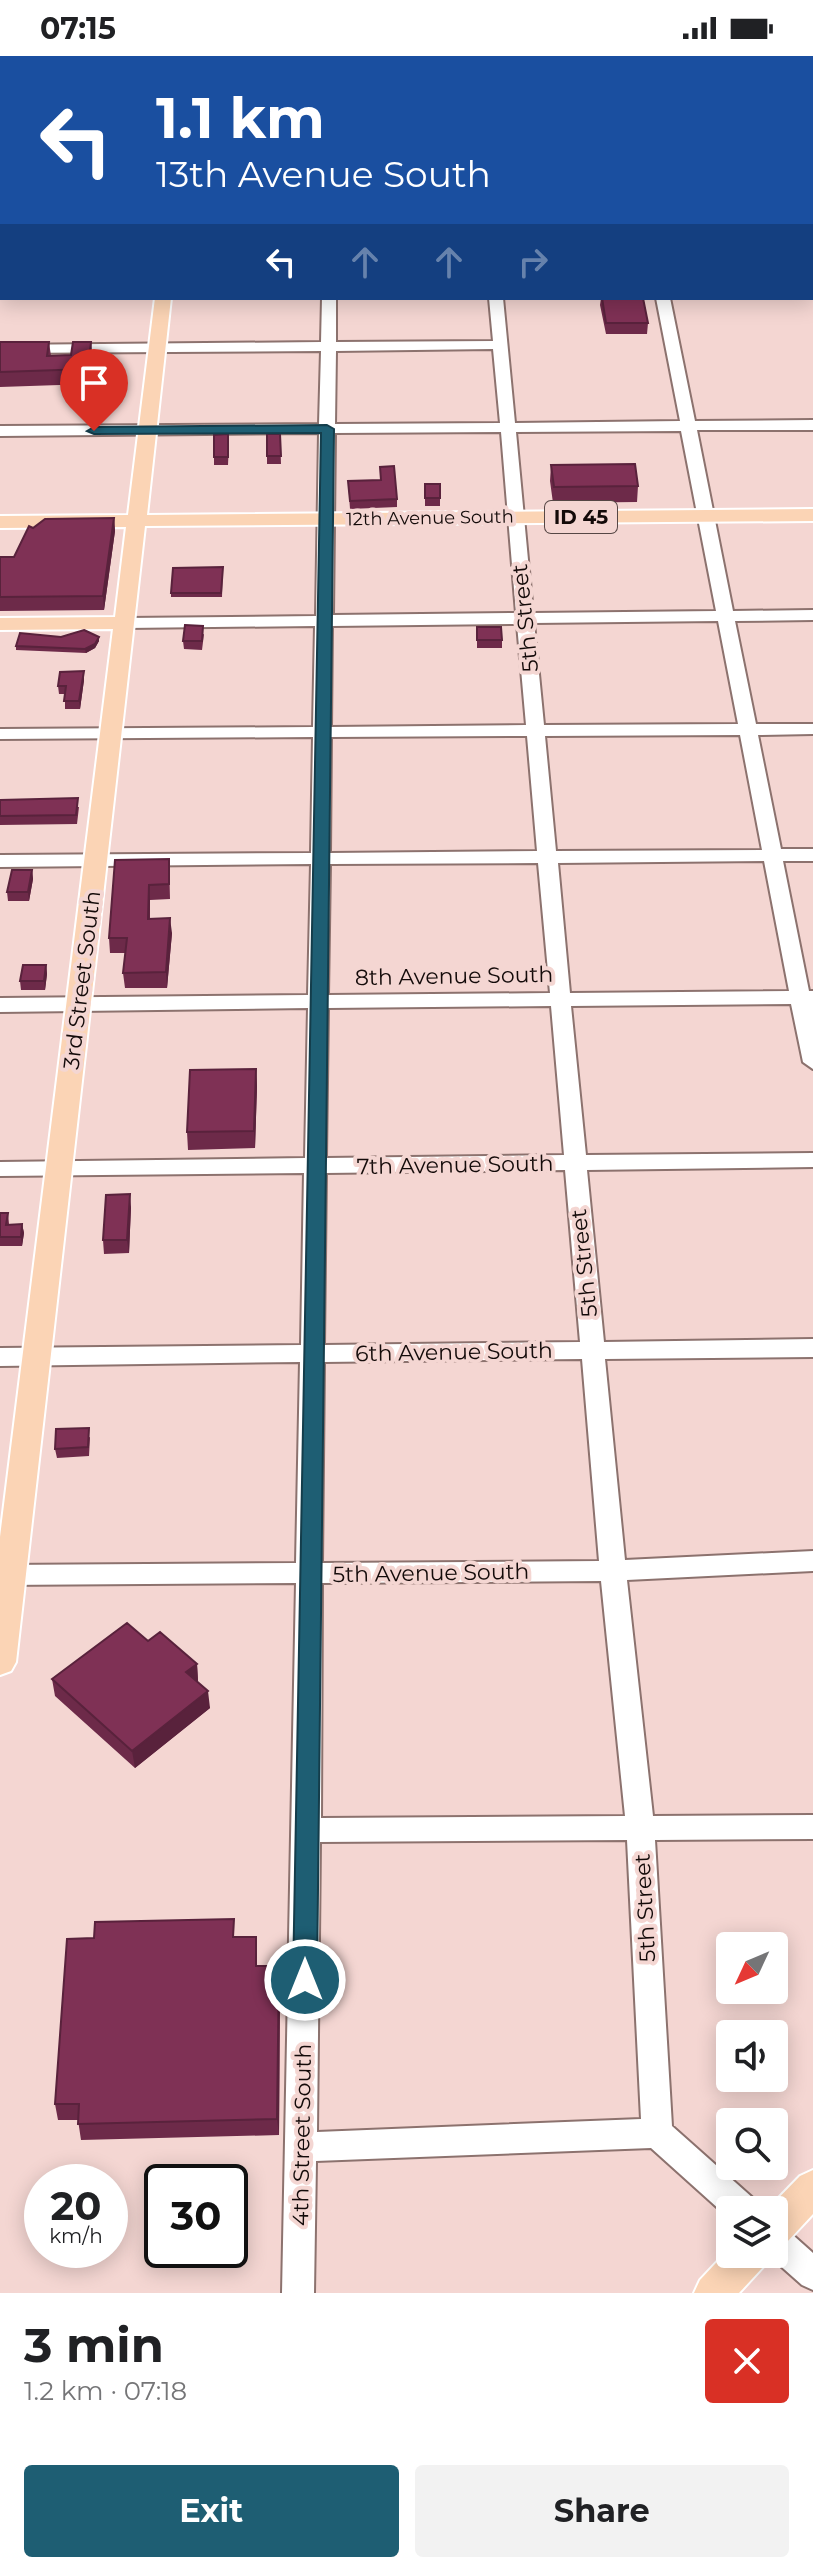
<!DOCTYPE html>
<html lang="en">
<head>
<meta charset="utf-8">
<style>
	body { margin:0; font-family:Montserrat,sans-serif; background:#f2f2f2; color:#202124; height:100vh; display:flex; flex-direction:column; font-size:30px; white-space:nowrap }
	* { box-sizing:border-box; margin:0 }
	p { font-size:26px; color:#757577 }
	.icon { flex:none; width:44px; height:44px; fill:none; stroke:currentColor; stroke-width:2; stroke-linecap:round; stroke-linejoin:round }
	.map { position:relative; height:2237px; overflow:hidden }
	.drawer { display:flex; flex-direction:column; background:#fff; flex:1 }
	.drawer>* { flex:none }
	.hud { position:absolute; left:0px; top:0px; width:814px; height:244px; box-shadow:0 4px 20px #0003; background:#1a4fa0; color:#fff; overflow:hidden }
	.needle { width:52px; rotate:226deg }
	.tools { position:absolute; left:716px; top:1876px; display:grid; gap:16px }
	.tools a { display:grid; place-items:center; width:72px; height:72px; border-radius:8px; background:#fff; box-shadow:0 4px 20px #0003; font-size:40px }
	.speed { position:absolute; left:24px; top:2108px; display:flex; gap:16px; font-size:40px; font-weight:700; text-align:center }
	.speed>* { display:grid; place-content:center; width:104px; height:104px; border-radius:50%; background:#fff; box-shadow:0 4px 20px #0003; line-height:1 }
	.speed small { font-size:20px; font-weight:400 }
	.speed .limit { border:4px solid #111; border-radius:12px; background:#fff; color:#111 }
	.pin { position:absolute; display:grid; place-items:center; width:68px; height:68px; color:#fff; margin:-82px -34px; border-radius:50% 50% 50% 0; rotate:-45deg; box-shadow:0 0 8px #0007 }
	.pin .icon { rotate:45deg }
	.me { position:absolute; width:88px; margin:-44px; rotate:0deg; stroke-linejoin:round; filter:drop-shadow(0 0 6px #0008) }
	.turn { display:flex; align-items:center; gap:28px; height:168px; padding:0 24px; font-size:36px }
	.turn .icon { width:104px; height:104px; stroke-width:2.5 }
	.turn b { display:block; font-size:56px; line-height:68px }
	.lanes { display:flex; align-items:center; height:76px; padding:0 24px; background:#0003; justify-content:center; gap:40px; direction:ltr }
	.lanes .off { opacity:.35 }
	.round { display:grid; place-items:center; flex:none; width:84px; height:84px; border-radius:8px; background:#f2f2f2 }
	.head { display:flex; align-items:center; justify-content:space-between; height:136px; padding:0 24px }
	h1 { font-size:48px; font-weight:700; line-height:60px }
	.action { display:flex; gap:16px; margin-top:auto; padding:16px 24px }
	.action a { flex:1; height:92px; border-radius:8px; background:#1e5e73; color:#fff; font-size:32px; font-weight:700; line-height:92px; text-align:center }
	.action a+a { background:#f2f2f2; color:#202124 }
	.status { display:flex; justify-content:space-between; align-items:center; height:56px; padding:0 40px; background:#fff; direction:ltr }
	.status svg { height:22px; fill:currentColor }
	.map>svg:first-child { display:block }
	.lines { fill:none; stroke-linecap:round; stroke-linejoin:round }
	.minor-casing { stroke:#8c726e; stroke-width:4 }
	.major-casing { stroke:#fff; stroke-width:4 }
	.minor { fill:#fff; fill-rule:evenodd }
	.major { fill:#fbd4b5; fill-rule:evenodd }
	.wall { fill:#6d2a49 }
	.shaded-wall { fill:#59223c }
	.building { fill:#7f3155; stroke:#59223c; stroke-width:2 }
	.route { fill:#1e5e73; stroke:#143d4b; stroke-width:2 }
	.labels { text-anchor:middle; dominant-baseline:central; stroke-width:8; stroke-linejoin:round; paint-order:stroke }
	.far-street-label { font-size:18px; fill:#130a09; stroke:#f4d6d2 }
	.shield { fill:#f4d6d2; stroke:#564745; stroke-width:2 }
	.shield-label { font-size:20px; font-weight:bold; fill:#130a09 }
	.street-label { font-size:22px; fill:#130a09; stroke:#f4d6d2 }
</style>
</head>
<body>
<div class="status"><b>07:15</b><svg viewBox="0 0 49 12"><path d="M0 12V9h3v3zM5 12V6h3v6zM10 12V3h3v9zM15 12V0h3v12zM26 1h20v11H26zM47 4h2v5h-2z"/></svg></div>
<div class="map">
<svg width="813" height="2237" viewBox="0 0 813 2237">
	<rect width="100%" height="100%" fill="#f4d6d2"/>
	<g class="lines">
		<g class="minor-casing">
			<path id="minor" d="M44 0H56V2H44Z
				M185 0H197V2H185Z
				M327 0H339V2H327Z
				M468 0H480V2H468Z
				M609 0H621L622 2H610Z
				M751 0H763L764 2H752Z
				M812 22H813V30H812Z
				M0 27H2V35H0Z
				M812 79H813V87H812Z
				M0 84H2V92H0Z
				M812 141H813V149H812Z
				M812 175H813V186H812Z
				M322 242H336V286L493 285 489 242H503L515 367 680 365 656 242H670L695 365 813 364V374H697L733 555 813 554V564L735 565 756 668H813V678L758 679 781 793H813V805H783L809 935H813V1013L803 1006 791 948 571 950 586 1099 813 1097V1111L587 1114 604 1286 813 1283V1301L605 1303 625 1504 813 1495V1515L627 1524 653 1760 813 1759V1783L655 1784 672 2070 754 2143 759 2154H730V2163L651 2092 316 2105 314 2237H282L296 1527 0 1529V1509L296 1507 300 1306 0 1310V1292L301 1289 304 1117 0 1120V1106L305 1102 308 952 0 956V942L308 939 311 808 0 811V799L311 797 313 681 0 683V673L313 671 315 570 126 572 117 567 126 562 316 560 319 377 0 380V370L319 368 321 295 0 297V289L321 286ZM493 293 500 367 335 368 336 295ZM681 375 716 555 533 557 516 376ZM501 376 516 557 333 559 335 377ZM718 565 738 668 544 669 534 567ZM517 568 526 669 331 671 332 570ZM740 679 762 794 556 795 545 680ZM527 680 537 795 330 797 331 681ZM764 805 789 935 570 937 558 807ZM538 807 550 937 328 939 330 808ZM551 950 564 1099 326 1102 328 952ZM565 1114 580 1286 324 1289 326 1117ZM582 1303 599 1505 322 1507 324 1306ZM601 1525 625 1760 321 1762 322 1527ZM627 1784 641 2063 317 2076 320 1786Z
				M774 2168 785 2172 813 2197V2234L802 2229 767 2198H774Z"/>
		</g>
		<g class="major-casing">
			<path id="major" d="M0 146H2V156H0Z
				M2 204V222L0 223V205Z
				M155 242H171L147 459 813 453V465L145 470 16 1606 11 1615 0 1619V1481L113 573 0 574V562L115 561 126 471 0 472V460L128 459Z
				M813 2114V2158L787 2186 774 2191V2154H767L800 2120Z
				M730 2192V2198H769L763 2211 739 2237H694L700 2224Z"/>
		</g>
		<use href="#minor" class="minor"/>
		<use href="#major" class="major"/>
	</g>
	<path class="wall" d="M601 242H643L648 267 647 278H606L600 249Z
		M0 286H49L51 300 71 299 91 286 92 300 89 328 0 331Z
		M267 378H280L281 408H267Z
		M229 386 228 409H214V401Z
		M551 409 638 430 637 446 553 447 550 425Z
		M380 411 397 443V451L350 453 348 425 380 424Z
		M425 428H440V450H425Z
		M114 462 115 475 104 554 0 555V501H14L33 472Z
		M223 511 222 541H171V537Z
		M477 571 502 584V592H477Z
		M204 578 202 594 184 593 183 585Z
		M61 581H99V585L95 592 86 597 16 594V590Z
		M84 624 80 653H65V638H59L58 630Z
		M0 744 79 751 77 768 0 769Z
		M169 803 170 843 150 844V863L172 877 167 932H125L123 917 125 897H110L109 882Z
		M32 814 33 823 29 845H8L7 836Z
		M46 909 47 918 45 934H21L20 925Z
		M256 1013 257 1030 255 1092 188 1094 187 1076Z
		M131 1151 129 1197 104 1198 103 1184Z
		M0 1157H8L9 1168H22L24 1177 22 1190H0Z
		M90 1381 89 1400 57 1402 55 1393Z
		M148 1585 197 1608 198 1625 197 1626 210 1652 135 1712 55 1640 52 1623Z
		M235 1881H256L257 1910 280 1926 279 2079 81 2084 78 2064H58L55 2048Z"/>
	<path class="shaded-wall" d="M91 286 92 300 89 328 88 313Z
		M114 462 115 475 104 554 103 540Z
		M99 581V585L95 592 86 597 85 593Z
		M84 615V624L80 653 79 645Z
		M32 814 33 823 29 845 28 836Z
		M149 829 150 844 149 878 148 863Z
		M170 862 172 877 167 932 166 916Z
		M46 909 47 918 45 934 44 925Z
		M256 1013 257 1030 255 1092 254 1075Z
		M130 1138 131 1151 129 1197 127 1184Z
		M22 1168 24 1177 22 1190 21 1181Z
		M197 1608 198 1625 188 1633 186 1616Z
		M208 1635 210 1652 135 1712 132 1695Z
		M279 1910 280 1926 279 2079 277 2063Z"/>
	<path class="building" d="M602 242H643L648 267H606Z
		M0 286H49L47 300 71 299 73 286H91L88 313 0 316Z
		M228 378V401H214V379Z
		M267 378H280L281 400H267Z
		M635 408 638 430 554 431 551 409Z
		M394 410 397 443 350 445 348 425 381 424 380 411Z
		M425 428H440V442H425Z
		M114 462 103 540 0 541V501H14L29 470 33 472 45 463Z
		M223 511 221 537H171L173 512Z
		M185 569 203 570 202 585H183Z
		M477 571H501L502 584H477Z
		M84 574 99 581 95 588 85 593 16 590 20 577 61 581Z
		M84 615 79 645H64L66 630H58L60 616Z
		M78 742 76 759 0 760V744Z
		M169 803V828L149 829 148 863 170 862 166 916 123 917 127 882H109L115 804Z
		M12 814H32L28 836H7Z
		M23 909H46L44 925H20Z
		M256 1013 254 1075 187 1076 190 1014Z
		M130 1138 127 1184H103L106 1139Z
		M0 1157H8L6 1169 22 1168 21 1181H0Z
		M89 1372 88 1391 55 1393 56 1373Z
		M127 1567 148 1585 160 1576 197 1608 186 1616 208 1635 132 1695 52 1623Z
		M234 1863 233 1881H256V1910H279L277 2063 78 2068 79 2048H55L67 1883 94 1882 95 1866Z"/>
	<path class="route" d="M327 369 334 373 317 1924 314 1932 305 1935 297 1932 293 1924 321 377 94 378 87 375 94 371Z"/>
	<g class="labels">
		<g class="far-street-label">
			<text transform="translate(430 462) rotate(-1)">12th Avenue South</text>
		</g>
		<rect class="shield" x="545" y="445" width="72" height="32" rx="6"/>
		<g class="shield-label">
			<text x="581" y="461">ID 45</text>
		</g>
		<g class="street-label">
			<text transform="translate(525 562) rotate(-96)">5th Street</text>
			<text transform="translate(454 920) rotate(-1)">8th Avenue South</text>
			<text transform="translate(82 924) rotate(-83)">3rd Street South</text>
			<text transform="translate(455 1109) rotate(-1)">7th Avenue South</text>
			<text transform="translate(584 1207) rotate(-96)">5th Street</text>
			<text transform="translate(454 1296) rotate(-1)">6th Avenue South</text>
			<text transform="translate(431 1517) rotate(-1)">5th Avenue South</text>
			<text transform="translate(645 1852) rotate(-93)">5th Street</text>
			<text transform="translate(302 2079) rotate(-89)">4th Street South</text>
		</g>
	</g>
</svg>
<div class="tools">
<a><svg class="needle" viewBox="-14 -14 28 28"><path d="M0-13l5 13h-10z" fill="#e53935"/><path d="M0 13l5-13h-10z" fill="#757577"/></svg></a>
<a><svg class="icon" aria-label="sound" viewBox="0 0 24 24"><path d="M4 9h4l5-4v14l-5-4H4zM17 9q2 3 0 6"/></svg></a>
<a><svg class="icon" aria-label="search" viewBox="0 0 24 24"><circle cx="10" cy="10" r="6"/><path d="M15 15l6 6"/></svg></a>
<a><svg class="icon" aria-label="layers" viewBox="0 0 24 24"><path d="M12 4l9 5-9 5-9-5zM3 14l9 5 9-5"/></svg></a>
</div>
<div class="speed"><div>20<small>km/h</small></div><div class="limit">30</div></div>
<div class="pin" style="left:94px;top:375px;background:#d93025"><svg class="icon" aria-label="arrive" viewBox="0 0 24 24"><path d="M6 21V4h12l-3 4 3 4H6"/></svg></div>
<svg class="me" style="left:305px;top:1924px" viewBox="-20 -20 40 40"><circle r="17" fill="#1e5e73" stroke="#fff" stroke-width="3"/><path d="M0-11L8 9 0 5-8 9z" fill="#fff"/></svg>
<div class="hud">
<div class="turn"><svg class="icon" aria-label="left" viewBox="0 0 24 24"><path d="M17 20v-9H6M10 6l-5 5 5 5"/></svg><div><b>1.1 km</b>13th Avenue South</div></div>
<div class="lanes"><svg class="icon" aria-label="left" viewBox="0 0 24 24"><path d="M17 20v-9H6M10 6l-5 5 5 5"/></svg><svg class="icon off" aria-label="ahead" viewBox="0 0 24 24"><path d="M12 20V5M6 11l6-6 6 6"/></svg><svg class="icon off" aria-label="ahead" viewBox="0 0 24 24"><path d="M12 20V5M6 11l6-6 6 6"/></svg><svg class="icon off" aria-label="right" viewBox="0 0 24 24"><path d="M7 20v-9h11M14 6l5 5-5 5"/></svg></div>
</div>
</div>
<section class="drawer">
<div class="head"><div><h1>3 min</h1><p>1.2 km · 07:18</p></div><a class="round" style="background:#d93025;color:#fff"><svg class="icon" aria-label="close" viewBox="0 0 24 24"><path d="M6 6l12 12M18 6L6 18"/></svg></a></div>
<div class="action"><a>Exit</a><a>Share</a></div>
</section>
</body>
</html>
